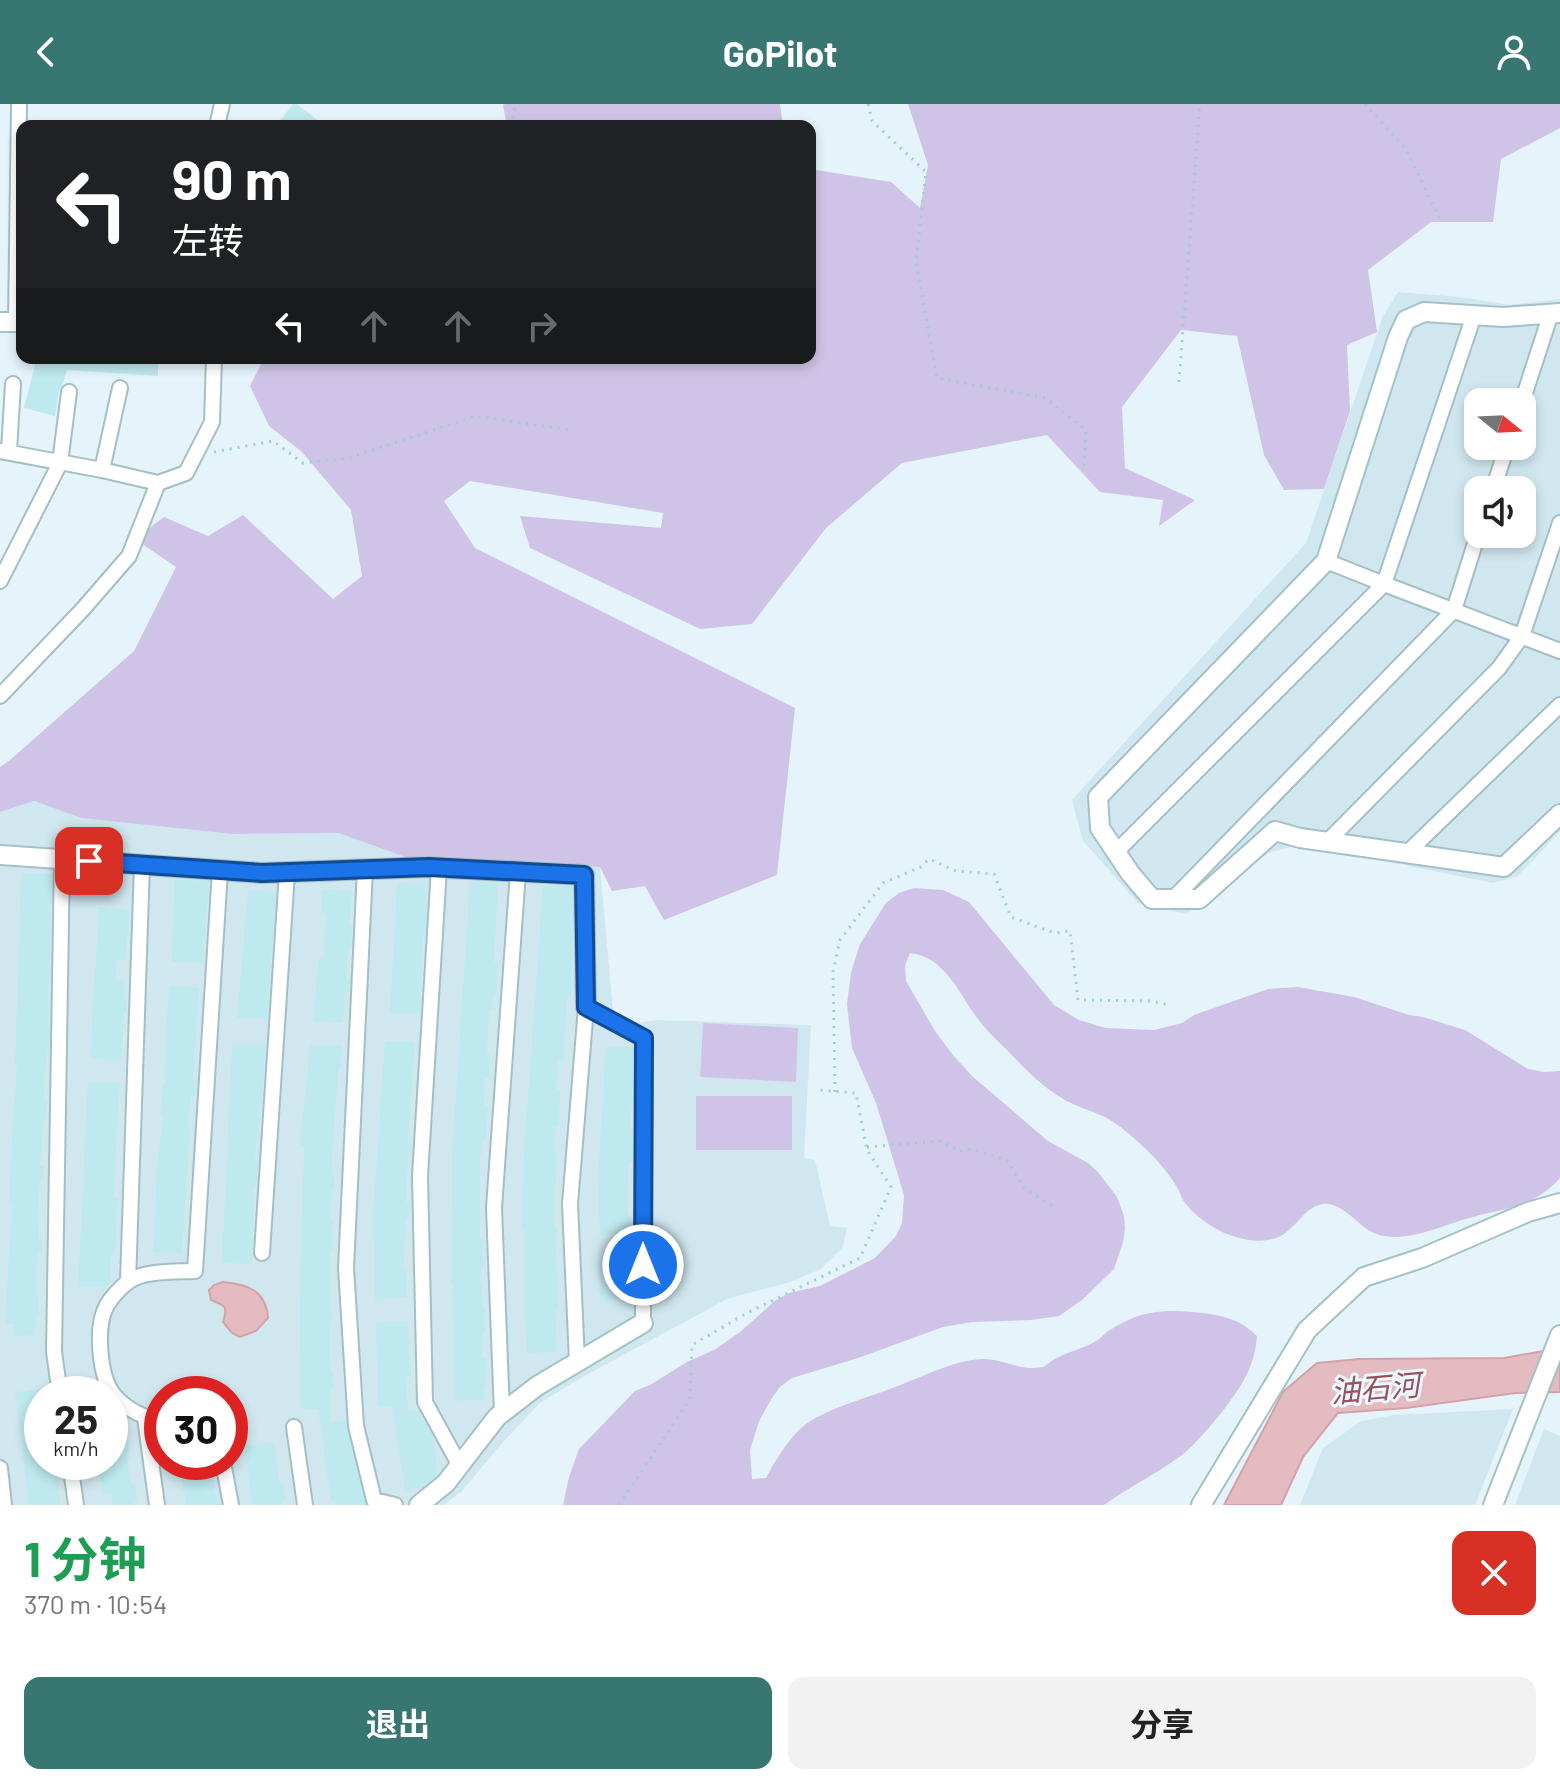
<!DOCTYPE html>
<html lang="zh">
<head>
<meta charset="utf-8">
<style>
	body { margin:0; font-family:Barlow,"Noto Sans SC",sans-serif; background:#f2f2f2; color:#222; height:100vh; display:flex; flex-direction:column; font-size:30px; white-space:nowrap }
	* { box-sizing:border-box; margin:0 }
	p { font-size:26px; color:#767676 }
	.icon { flex:none; width:44px; height:44px; fill:none; stroke:currentColor; stroke-width:2; stroke-linecap:round; stroke-linejoin:round }
	.map { position:relative; height:1401px; overflow:hidden }
	.side { display:flex; flex-direction:column; background:#fff; flex:1 }
	.side>* { flex:none }
	.guide { position:absolute; left:16px; top:16px; width:800px; height:244px; border-radius:16px; box-shadow:0 4px 12px #0003; background:#202124; color:#fff; overflow:hidden }
	.needle { width:52px; rotate:108deg }
	.buttons { position:absolute; left:1464px; top:284px; display:grid; gap:16px }
	.buttons a { display:grid; place-items:center; width:72px; height:72px; border-radius:16px; background:#fff; box-shadow:0 4px 12px #0003; font-size:40px }
	.speed { position:absolute; left:24px; top:1272px; display:flex; gap:16px; font-size:40px; font-weight:700; text-align:center }
	.speed>* { display:grid; place-content:center; width:104px; height:104px; border-radius:50%; background:#fff; box-shadow:0 4px 12px #0003; line-height:1 }
	.speed small { font-size:20px; font-weight:400 }
	.speed .limit { border:12px solid #d22; background:#fff; color:#111 }
	.pin { position:absolute; display:grid; place-items:center; width:68px; height:68px; color:#fff; margin:-34px; border-radius:16px; box-shadow:0 4px 12px #0006 }
	.me { position:absolute; width:88px; margin:-44px; rotate:0deg; stroke-linejoin:round; filter:drop-shadow(0 0 6px #0008) }
	.turn { display:flex; align-items:center; gap:28px; height:168px; padding:0 24px; font-size:36px }
	.turn .icon { width:104px; height:104px; stroke-width:2.5 }
	.turn b { display:block; font-size:56px; line-height:68px }
	.lanes { display:flex; align-items:center; height:76px; padding:0 24px; background:#0003; justify-content:center; gap:40px; direction:ltr }
	.lanes .off { opacity:.35 }
	.round { display:grid; place-items:center; flex:none; width:84px; height:84px; border-radius:16px; background:#f2f2f2 }
	.head { display:flex; align-items:center; justify-content:space-between; height:136px; padding:0 24px }
	h1 { font-size:48px; font-weight:700; line-height:60px; color:#1e9e55 }
	.button { display:flex; gap:16px; margin-top:auto; padding:16px 24px }
	.button a { flex:1; height:92px; border-radius:16px; background:#387672; color:#fff; font-size:32px; font-weight:700; line-height:92px; text-align:center }
	.button a+a { background:#f2f2f2; color:#222 }
	header { display:flex; justify-content:space-between; align-items:center; height:104px; padding:0 24px; background:#387672; color:#fff; font-size:36px; font-weight:700 }
	.map>svg:first-child { display:block }
	.residential { fill:#d1e7ef; fill-rule:evenodd }
	.green { fill:#cfc4e7 }
	.water { fill:#e3bbc0; stroke:#d4a1a8; stroke-width:2 }
	.building { fill:#bee9ee }
	.lines { fill:none; stroke-linecap:round; stroke-linejoin:round }
	.street-casing { stroke:#a4bfc4; stroke-width:18 }
	.secondary-casing { stroke:#a3c2c7; stroke-width:22 }
	.path { stroke:#a1ced3; stroke-width:3; stroke-dasharray:2 6; stroke-linecap:butt }
	.street { stroke:#fff; stroke-width:14 }
	.secondary { stroke:#fff; stroke-width:18 }
	.route-casing { stroke:#114b97; stroke-width:20 }
	.route { stroke:#1a73e8; stroke-width:14 }
	.labels { text-anchor:middle; dominant-baseline:central; stroke-width:6; stroke-linejoin:round; paint-order:stroke }
	.water-label { font-size:30px; font-style:italic; fill:#98505a; stroke:#ebf8fe }
</style>
</head>
<body>
<header><svg class="icon" aria-label="back" viewBox="0 0 24 24"><path d="M15 5l-7 7 7 7"/></svg>GoPilot<svg class="icon" aria-label="person" viewBox="0 0 24 24"><circle cx="12" cy="8" r="4"/><path d="M4 21q1-7 8-7t8 7"/></svg></header>
<div class="map">
<svg width="1560" height="1401" viewBox="0 0 1560 1401">
	<rect width="100%" height="100%" fill="#e5f4fb"/>
	<path class="residential" d="M1398 188 1460 193 1509 201 1560 195V728L1517 773 1493 779 1301 740 1268 749 1186 810 1138 799 1083 737 1072 696 1306 439 1382 214ZM1478 298H1522V342H1478ZM1478 386H1522V430H1478Z
		M34 697 81 714 232 730 338 729 408 754 600 763 613 906 635 919 656 916 811 921 804 1054 815 1056 830 1122 847 1124 843 1143 821 1165 790 1178 727 1195 579 1275 540 1299 503 1338 461 1388 444 1401H0V708ZM42 1290H110V1358H42ZM162 1290H230V1358H162Z
		M1513 1305 1475 1401H1300L1323 1344 1361 1317 1394 1311Z
		M1544 1325 1560 1332V1401H1515Z"/>
	<path class="green" d="M505 0H780L783 22H507L503 1Z
		M908 0H1560V24L1501 55 1493 118H1431L1368 166 1377 228 1347 241 1350 307 1324 385 1284 386 1264 351 1237 232 1181 226 1122 303 1125 364 1195 396 1159 422 1163 396 1100 388 1047 331 902 359 826 424 752 520 700 525 530 444 520 412 661 424 663 409 470 377 444 397 475 444 795 604 777 771 664 816 645 782 612 787 600 763 408 754 338 729 232 730 81 714 34 697 0 708V663L10 656 134 547 176 463 135 435 164 413 208 432 243 411 333 495 362 472 351 406 302 348 269 322 250 282 264 254H810V65L891 78 920 104 928 61Z
		M914 784 943 786 969 798 1054 901 1079 916 1106 924 1154 926 1182 919 1194 911 1268 885 1298 883 1354 893 1409 911 1423 913 1465 926 1528 965 1544 968 1560 967V1074C1552 1083 1542 1091 1531 1096 1513 1106 1492 1107 1473 1113 1445 1120 1413 1137 1384 1132 1363 1129 1353 1108 1333 1101 1311 1094 1300 1119 1284 1130 1266 1143 1233 1135 1215 1124 1204 1118 1189 1106 1183 1096 1181 1093 1180 1088 1178 1085 1171 1072 1158 1057 1148 1047 1135 1035 1120 1021 1105 1013 1090 1006 1074 1002 1060 993 1039 980 1023 963 1006 945 998 937 988 928 981 919 960 893 947 853 910 849L905 862 906 877 935 927 952 950 972 972 1048 1037 1088 1059 1098 1068 1117 1093 1124 1112 1125 1125 1123 1138 1114 1165 1082 1196 1059 1212 1031 1216 972 1218 943 1223 858 1254 792 1274 780 1283 772 1294 759 1317 750 1346 752 1375 766 1374C776 1356 786 1338 801 1324 823 1305 868 1294 895 1283 923 1273 951 1257 982 1255 1001 1254 1022 1268 1042 1263 1047 1262 1051 1256 1057 1254 1069 1247 1083 1245 1096 1237 1101 1234 1105 1229 1110 1226 1142 1205 1166 1205 1203 1209 1225 1212 1241 1216 1257 1232 1256 1246 1252 1261 1245 1274 1234 1295 1201 1336 1182 1351 1158 1369 1129 1383 1104 1401H563L569 1373 579 1345 635 1287 650 1281 687 1258 714 1246 740 1228 776 1196 789 1189 820 1182 875 1154 896 1132 902 1119 904 1091 876 999 852 944 847 900 851 869 860 840 886 799 899 789Z
		M703 919 798 924 796 978 700 973Z
		M696 992H792V1046H696Z"/>
	<path class="water" d="M223 1178C247 1180 266 1186 268 1214L256 1227 240 1233 232 1229 223 1218C228 1202 226 1202 211 1196L209 1186 214 1181Z
		M1560 1244V1288L1515 1289 1406 1304 1338 1309 1303 1353 1281 1401H1224L1283 1288 1317 1259 1359 1255 1504 1254Z"/>
	<path class="building" d="M293 0H297L325 22H276Z
		M37 254H158V272L67 266 63 280 59 286 55 312 24 304Z
		M21 769 52 770 48 922H49V946H47V962H45L44 998H47L46 1016H43L40 1062H44L43 1075H40L38 1108 39 1135H42V1149H38L36 1191H39V1212H36L34 1231 14 1232V1220H5L12 1098H9L10 1067 17 963H15Z
		M175 776 209 777 203 859 172 858Z
		M470 777 498 779 494 858H498L496 892H493V906H489L487 949 490 950 489 974H485L484 1001 488 1002 486 1036 483 1035 482 1050H480V1134H483L484 1163H481L482 1202H485V1229L482 1230V1254H486V1282H483L484 1295 454 1297 453 1180H451L452 1054Z
		M397 779 426 780 425 798H427L425 829H423L420 909H390Z
		M543 782H572L573 835 571 893H567L564 957H558L557 986H560L559 1022H555L554 1048H557L556 1082H554V1122H557V1134L555 1135 556 1153H557L558 1205H555L557 1248 527 1249 525 1204V1126H522L523 1064Z
		M322 785 352 787 350 821H352L351 845H348L346 875H350L349 888H346L343 919 313 917 319 853H324L326 809H321Z
		M248 786 276 788 267 915 237 914Z
		M99 803 129 805 126 856H117L115 876 125 877V895L127 896V909H124L121 957 90 954Z
		M170 881 199 884 193 977H196L195 991H191L188 1024 190 1025 188 1061 182 1149 153 1148 157 1066 163 1013H160L163 980 165 981 166 921Z
		M385 937 415 938 408 1037H412L411 1050H408L406 1098H409V1115H406V1136H403L404 1166H407V1193L375 1196V1136H373V1111Z
		M232 940H266L261 1007 259 1026H257L255 1059H258L256 1083H254L252 1160 222 1159Z
		M310 941H342L340 965H338L332 1057V1071H335L334 1086H331L330 1116H333V1146L330 1145V1202L332 1217H330L329 1250 331 1269H333V1284H330V1318L346 1316 366 1401H336L335 1396 331 1397 318 1305H301L300 1205 304 1042 300 1041Z
		M606 943H634V998H632L630 1024H634L632 1058H629L627 1084 628 1112H631V1129L600 1131 598 1072Z
		M88 978 120 979 115 1058 114 1094H118L116 1128 114 1151H111V1180L109 1182H78Z
		M600 1153H632V1182H629L630 1195 600 1197Z
		M376 1218H408L410 1272H406L408 1307 418 1306 433 1333 438 1370 421 1384 405 1386 392 1302 378 1303Z
		M42 1285V1358H59L61 1376H58L60 1401H29L15 1288Z
		M110 1301 120 1310 123 1328 127 1327 130 1351H127L131 1380H135L137 1398H134V1401H112L111 1389 103 1390 97 1358H110Z
		M274 1338 280 1380H283L286 1396H283V1401H252L245 1342Z
		M188 1358H213L215 1370H212L218 1401H186L180 1365 189 1364Z"/>
	<g class="lines">
		<g class="street-casing">
			<path id="street" d="M217 22 222 0
				M1474 211 1384 480 1560 547
				M16 218 19 0
				M1522 298 1551 209
				M0 347 102 366 158 379
				M9 347 13 280
				M102 366 120 284
				M1493 386 1507 342
				M0 477 60 359 69 288
				M0 592 83 505 129 452 158 379 186 369 212 318 214 254
				M1327 738 1499 564 1522 532 1560 419
				M1116 748 1384 480 1326 457
				M1407 749 1560 601
				M439 764 420 1072 425 1298 460 1362
				M365 765 346 1164 356 1322 374 1396 395 1401
				M1172 796 1454 506 1478 430
				M262 1149 287 768
				M128 1178 142 760
				M577 1258 570 1100 586 903 644 934 643 1219
				M60 1290 54 1248 62 755
				M502 1309 494 1104 518 768
				M145 1314 157 1401
				M162 1317C144 1314 126 1305 114 1291 99 1273 95 1221 107 1201 111 1194 121 1183 128 1178 144 1166 176 1168 195 1167L220 766
				M294 1323 305 1401
				M70 1358 76 1401
				M223 1358 231 1401
				M0 1364 4 1401"/>
		</g>
		<g class="secondary-casing">
			<path id="secondary" d="M1560 209 1503 213 1424 208 1406 216 1398 233 1326 457 1098 693 1100 724 1130 769 1152 795H1199L1275 727 1300 734 1504 763 1560 710
				M0 218H22
				M0 751 262 769 429 763 584 771 586 903
				M419 1401 446 1379 497 1313 537 1282 643 1219
				M1201 1401 1307 1226 1364 1173 1422 1154 1528 1108 1560 1099
				M1493 1401 1560 1231"/>
		</g>
		<path class="path" d="M868 0 872 17 926 68 916 158 937 274 1045 294 1086 326 1084 362
			M1365 0 1406 45 1441 118
			M511 22 516 0
			M1179 278 1200 0
			M214 348 273 337 303 359 349 354 476 312 570 326
			M835 988 833 868 840 836 883 779 921 763 929 755 956 767 994 770 1011 813 1054 829 1070 827 1078 896 1150 897 1169 901
			M867 1043 940 1037 962 1047 973 1045 1008 1057 1023 1083 1054 1103
			M619 1401 690 1295 692 1241 745 1210 860 1154 891 1083 867 1046 856 989 820 986"/>
		<use href="#street" class="street"/>
		<use href="#secondary" class="secondary"/>
	</g>
	<g class="lines">
		<g class="route-casing">
			<path id="route" d="M89 757 262 769 429 763 584 771 586 903 644 934 643 1161"/>
		</g>
		<use href="#route" class="route"/>
	</g>
	<g class="labels">
		<g class="water-label">
			<text transform="translate(1375 1283) rotate(-5)">油石河</text>
		</g>
	</g>
</svg>
<div class="buttons">
<a><svg class="needle" viewBox="-14 -14 28 28"><path d="M0-13l5 13h-10z" fill="#e53935"/><path d="M0 13l5-13h-10z" fill="#767676"/></svg></a>
<a><svg class="icon" aria-label="sound" viewBox="0 0 24 24"><path d="M4 9h4l5-4v14l-5-4H4zM17 9q2 3 0 6"/></svg></a>
</div>
<div class="speed"><div>25<small>km/h</small></div><div class="limit">30</div></div>
<div class="pin" style="left:89px;top:757px;background:#d93025"><svg class="icon" aria-label="arrive" viewBox="0 0 24 24"><path d="M6 21V4h12l-3 4 3 4H6"/></svg></div>
<svg class="me" style="left:643px;top:1161px" viewBox="-20 -20 40 40"><circle r="17" fill="#1a73e8" stroke="#fff" stroke-width="3"/><path d="M0-11L8 9 0 5-8 9z" fill="#fff"/></svg>
<div class="guide">
<div class="turn"><svg class="icon" aria-label="left" viewBox="0 0 24 24"><path d="M17 20v-9H6M10 6l-5 5 5 5"/></svg><div><b>90 m</b>左转</div></div>
<div class="lanes"><svg class="icon" aria-label="left" viewBox="0 0 24 24"><path d="M17 20v-9H6M10 6l-5 5 5 5"/></svg><svg class="icon off" aria-label="ahead" viewBox="0 0 24 24"><path d="M12 20V5M6 11l6-6 6 6"/></svg><svg class="icon off" aria-label="ahead" viewBox="0 0 24 24"><path d="M12 20V5M6 11l6-6 6 6"/></svg><svg class="icon off" aria-label="right" viewBox="0 0 24 24"><path d="M7 20v-9h11M14 6l5 5-5 5"/></svg></div>
</div>
</div>
<section class="side">
<div class="head"><div><h1>1 分钟</h1><p>370 m · 10:54</p></div><a class="round" style="background:#d93025;color:#fff"><svg class="icon" aria-label="close" viewBox="0 0 24 24"><path d="M6 6l12 12M18 6L6 18"/></svg></a></div>
<div class="button"><a>退出</a><a>分享</a></div>
</section>
</body>
</html>
